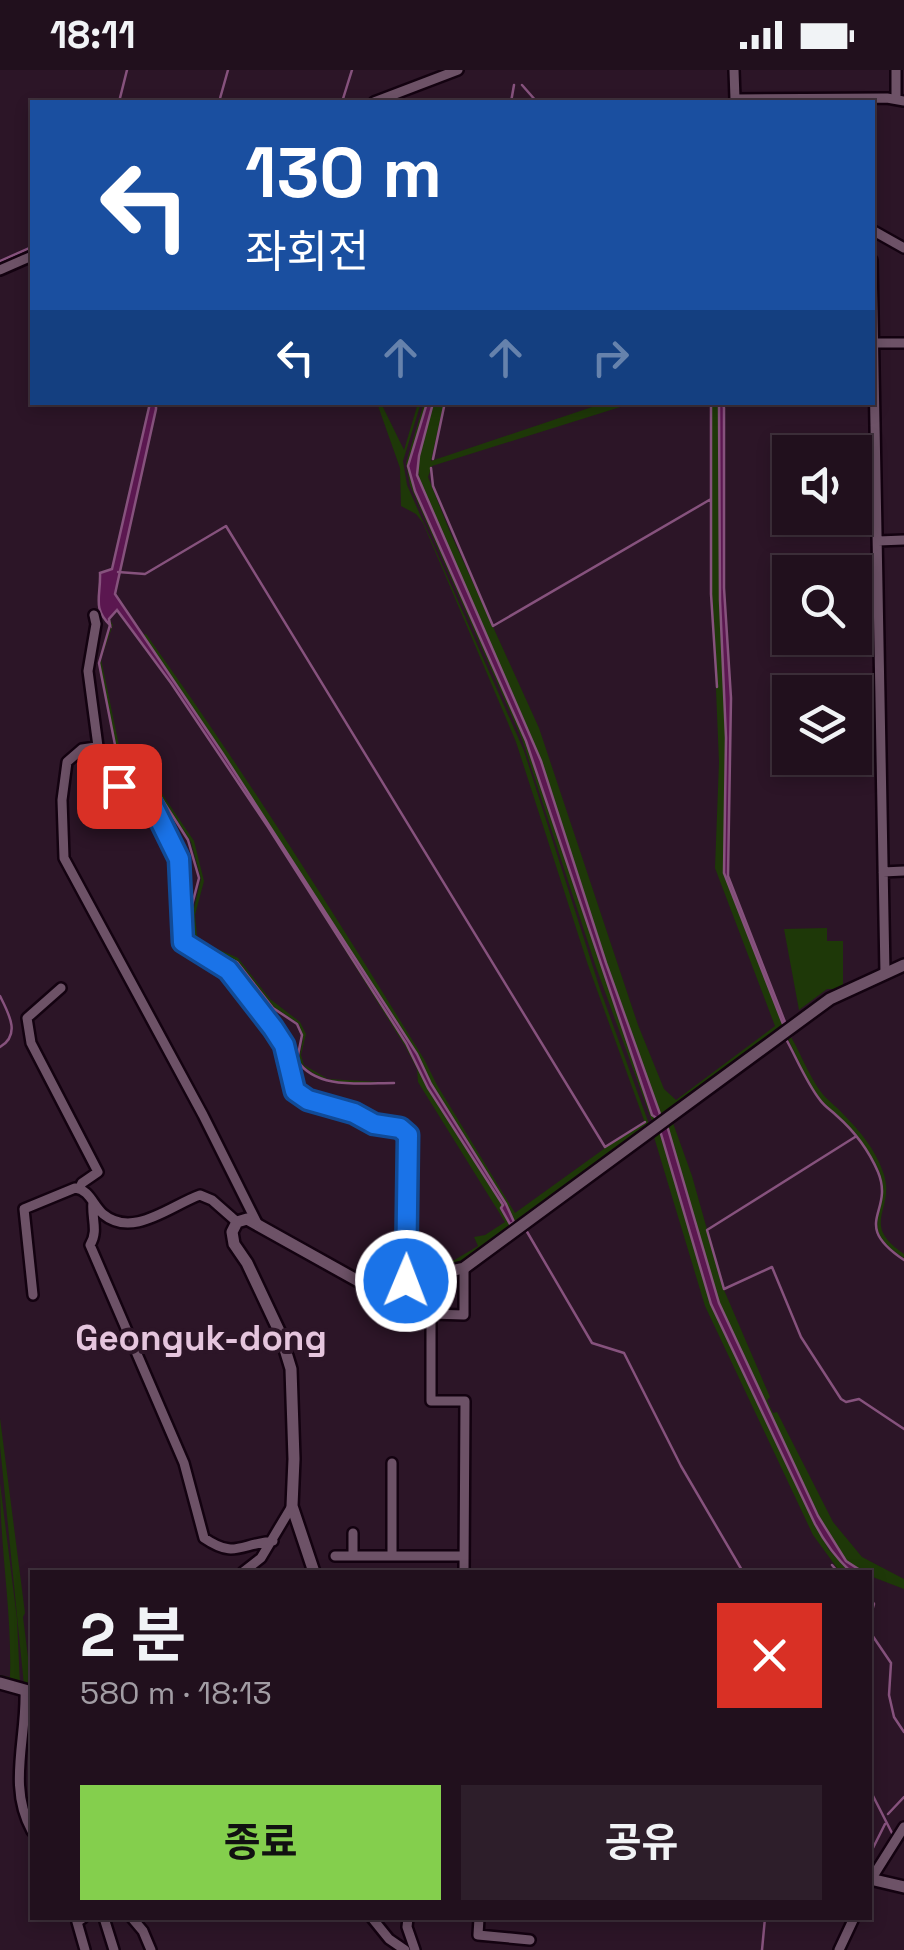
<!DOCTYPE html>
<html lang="ko">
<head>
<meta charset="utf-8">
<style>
	body { margin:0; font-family:"Space Grotesk","Noto Sans KR",sans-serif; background:#2d1e2a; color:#f1f3f6; height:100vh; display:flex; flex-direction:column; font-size:38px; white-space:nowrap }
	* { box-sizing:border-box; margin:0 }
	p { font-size:32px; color:#a29da4 }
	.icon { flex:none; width:55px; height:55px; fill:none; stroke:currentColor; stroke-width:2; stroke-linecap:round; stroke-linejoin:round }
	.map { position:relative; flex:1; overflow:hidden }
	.side { position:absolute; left:30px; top:1500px; width:842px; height:350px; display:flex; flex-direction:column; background:#21101d; border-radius:0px; box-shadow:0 5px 15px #0003,0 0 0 2px #3e303b }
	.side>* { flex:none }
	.top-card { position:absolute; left:30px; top:30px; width:845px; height:305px; border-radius:0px; box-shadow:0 5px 15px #0003,0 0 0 2px #3e303b; background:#1a4fa0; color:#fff; overflow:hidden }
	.buttons { position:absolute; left:772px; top:365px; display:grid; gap:20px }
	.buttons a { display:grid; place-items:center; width:100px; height:100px; border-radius:0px; background:#21101d; box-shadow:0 5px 15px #0003,0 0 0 2px #3e303b; font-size:50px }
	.pin { position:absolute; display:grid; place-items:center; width:85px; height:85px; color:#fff; margin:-42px; border-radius:20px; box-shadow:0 5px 15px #0006 }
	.me { position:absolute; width:110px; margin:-55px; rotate:1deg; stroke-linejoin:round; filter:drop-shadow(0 0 8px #0008) }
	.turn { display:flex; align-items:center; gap:35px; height:210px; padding:0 50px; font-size:45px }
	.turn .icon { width:130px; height:130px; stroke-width:2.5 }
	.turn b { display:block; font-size:70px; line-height:85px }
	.lanes { display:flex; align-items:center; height:95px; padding:0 50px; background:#0003; justify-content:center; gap:50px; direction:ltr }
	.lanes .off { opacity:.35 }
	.round { display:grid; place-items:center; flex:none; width:105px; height:105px; border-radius:0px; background:#2d1e2a }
	.headline { display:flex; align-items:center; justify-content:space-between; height:170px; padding:0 50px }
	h1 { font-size:60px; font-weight:700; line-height:75px }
	.action { display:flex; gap:20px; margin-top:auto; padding:20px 50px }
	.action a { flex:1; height:115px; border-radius:0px; background:#84cf4d; color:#111; font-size:40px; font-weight:700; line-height:115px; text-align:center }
	.action a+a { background:#2d1e2a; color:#f1f3f6 }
	.status { display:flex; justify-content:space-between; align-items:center; height:70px; padding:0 50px; background:#21101d; direction:ltr }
	.status svg { height:28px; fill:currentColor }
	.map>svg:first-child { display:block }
	.green { fill:#1e3808 }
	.water { fill:#5b1750; stroke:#86527d; stroke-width:2.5 }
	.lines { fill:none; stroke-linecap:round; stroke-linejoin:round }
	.stream { stroke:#86527d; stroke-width:2.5 }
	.minor-casing { stroke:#130210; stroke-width:14 }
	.tertiary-casing { stroke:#130210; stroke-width:16 }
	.minor { stroke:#6d5267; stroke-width:9 }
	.tertiary { stroke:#6d5267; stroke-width:11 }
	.route-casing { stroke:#114b97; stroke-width:25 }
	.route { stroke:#1a73e8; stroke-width:18 }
	.labels { text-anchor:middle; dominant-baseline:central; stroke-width:8; stroke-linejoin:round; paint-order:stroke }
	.quarter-label { font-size:35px; font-weight:bold; fill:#e5c5dd; stroke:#2c1527 }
</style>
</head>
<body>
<div class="status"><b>18:11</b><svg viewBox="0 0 49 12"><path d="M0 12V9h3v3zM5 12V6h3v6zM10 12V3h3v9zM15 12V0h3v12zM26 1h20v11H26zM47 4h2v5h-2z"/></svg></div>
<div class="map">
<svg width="904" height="1880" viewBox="0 0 904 1880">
	<rect width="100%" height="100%" fill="#2c1527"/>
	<path class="green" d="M377 333H381L404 380 418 333H421L403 391 407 415 524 681 600 919 649 1054 465 1191 450 1199 417 1204 408 1198 451 1192 478 1176 474 1167 485 1165 505 1152 418 1012 417 999 405 976 268 757 406 973 423 1009 514 1150 431 1014 417 984 143 565 146 564C244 701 335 845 424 989L437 1015 515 1143 626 1063 645 1053 588 895 516 672 423 453 416 444 401 436 400 398Z
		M424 333H427L410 387 411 408 526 671 652 1045 660 1044 606 893 541 691 421 415 417 396 433 333H444L431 391 604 333H633L432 396 428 407 450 462 539 658 638 955 664 1019 676 1030 775 956 715 798 719 692 712 523V333H719L720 530 726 668 724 803 783 954 653 1054 596 897 522 669 410 415 406 393Z
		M109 548 113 555 101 589 122 690 126 697 154 712 194 771 204 811 195 845 197 866 204 873 238 888 270 929 300 952 306 964 301 985 304 995 328 1009 396 1013C363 1012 320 1019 299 990L303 969 299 954 274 937 239 892 200 873 194 867 192 846 201 809 191 772 152 712 125 699 117 682 100 598 101 583 112 556Z
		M827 858V871H843V919H827L799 940 784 859Z
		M791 967C801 984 809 1006 821 1022 827 1030 836 1036 843 1044 860 1061 875 1079 883 1102 897 1140 858 1153 904 1184V1188C852 1155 895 1141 879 1101 866 1071 841 1054 821 1030 807 1013 798 989 788 969Z
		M785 968 673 1053 692 1106 724 1220 770 1327 767 1330 773 1343 777 1342 833 1452 862 1487 904 1509V1519L870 1506V1502H863L846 1491 828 1464 750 1303 715 1222 666 1052Z
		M659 1057 711 1234 815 1454 829 1480 851 1502H840L813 1465 705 1236 654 1067 525 1159Z
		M0 1348 25 1543 23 1547 32 1619 0 1609V1605L10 1607C12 1542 0 1479 0 1413L17 1549 20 1615H24L0 1376Z"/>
	<path class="water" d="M150 333H156V339L115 524 223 684 417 984 431 1014 506 1134 514 1152 510 1154 501 1138 503 1135 428 1018 406 973 268 757 171 613 117 540 109 549 110 555C92 538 101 526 100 503L112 499Z
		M427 333H433L419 386 417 405 541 691 606 893 660 1044 658 1049 652 1045 526 671 415 421 408 396Z
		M719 333H723L724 338V518L731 628 728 806 785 952 783 954 724 803 726 668 720 530Z
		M666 1052 719 1233 818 1446 846 1491 863 1502H851C836 1488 825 1473 815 1454L711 1234 659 1057Z"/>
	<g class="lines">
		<path class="stream" d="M522 15 537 32
			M119 32 127 0
			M219 32 228 0
			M342 32 352 0
			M511 32 514 15
			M0 191 32 177
			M2 194 32 181
			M711 332V524L717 617
			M433 389 445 332
			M431 398 433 416 493 556 711 429
			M118 502 145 504 226 456 605 1077 645 1052
			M110 555 99 593 117 685 123 699 151 712 188 770 199 808 192 835V867L200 874 237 892 273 938 297 954 302 965 297 990C316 1020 362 1013 394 1013
			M0 926C9 944 21 965 0 977
			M791 966 786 969C797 989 806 1012 820 1030 825 1037 831 1040 837 1046 854 1061 869 1081 878 1102 895 1143 849 1153 904 1190
			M855 1067 707 1160 724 1219 772 1197 801 1267 841 1329 846 1332 859 1329 904 1359
			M526 1160 592 1273 624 1283 681 1396 743 1502
			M832 1495 838 1502
			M870 1528 874 1534 870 1548
			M870 1562 891 1593 889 1625 894 1647 904 1662
			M25 1680 31 1649
			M870 1720 893 1765
			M25 1727 32 1744
			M888 1744 904 1727
			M870 1784 885 1754
			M762 1880 765 1848"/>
		<g class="minor-casing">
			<path id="minor" d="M734 0 735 29 887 28 904 31
				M896 28V0
				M374 32 458 0
				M872 160 904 178
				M872 190 885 903
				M0 200 32 186
				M874 273H904
				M878 471 904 470
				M94 545 96 554 88 601 101 699 111 711 135 718 149 728 179 789 183 872 228 900 273 958 284 975 291 1010 299 1027 354 1043 374 1054 400 1059 408 1065 407 1211
				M96 677 82 679 67 692 62 730 64 788 203 1045 258 1155
				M883 802 904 801
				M61 918 27 948 31 973 98 1102 82 1113 80 1117
				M93 1132C91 1147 99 1161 90 1175L184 1393 204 1468C235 1489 239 1474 273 1471
				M33 1225 24 1139 75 1118C90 1120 92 1134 103 1144 133 1169 171 1135 200 1125L212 1130 237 1152
				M335 1486H464
				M353 1486V1463
				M392 1486V1393
				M243 1502 261 1488 292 1436
				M464 1502 465 1331H431V1244L464 1245V1198
				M25 1620C27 1669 7 1716 32 1761
				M870 1811 904 1757
				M83 1848 77 1852 85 1880
				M104 1848 114 1880
				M132 1848 143 1861 151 1880
				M372 1848 389 1869 405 1880
				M408 1848 407 1857 415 1880
				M479 1848 478 1865 530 1870
				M839 1880 854 1848"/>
		</g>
		<g class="tertiary-casing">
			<path id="tertiary" d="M314 1502 292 1436 294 1389 291 1299 280 1263 247 1193 234 1174 232 1162 237 1152 247 1149 360 1212 395 1213 464 1198 830 929 904 895
				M0 1613 32 1622
				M870 1809 904 1817"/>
		</g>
		<use href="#minor" class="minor"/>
		<use href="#tertiary" class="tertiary"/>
	</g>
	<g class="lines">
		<g class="route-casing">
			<path id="route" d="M119 716 135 718 149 728 179 789 183 872 228 900 273 958 284 975 295 1021 308 1030 354 1043 374 1054 400 1058 408 1065 406 1211"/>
		</g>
		<use href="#route" class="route"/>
	</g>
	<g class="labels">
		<g class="quarter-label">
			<text x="201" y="1268">Geonguk-dong</text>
		</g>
	</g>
</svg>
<div class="buttons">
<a><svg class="icon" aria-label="sound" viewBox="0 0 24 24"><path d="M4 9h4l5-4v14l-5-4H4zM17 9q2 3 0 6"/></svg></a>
<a><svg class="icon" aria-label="search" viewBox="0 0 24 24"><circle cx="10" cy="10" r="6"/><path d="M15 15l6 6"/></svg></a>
<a><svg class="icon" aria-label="layers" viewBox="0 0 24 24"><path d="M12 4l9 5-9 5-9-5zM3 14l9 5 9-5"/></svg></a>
</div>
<div class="pin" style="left:119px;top:716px;background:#d93025"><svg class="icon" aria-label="arrive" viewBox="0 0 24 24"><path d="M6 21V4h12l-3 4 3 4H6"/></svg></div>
<svg class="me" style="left:406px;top:1211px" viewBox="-20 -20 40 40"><circle r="17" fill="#1a73e8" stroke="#fff" stroke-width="3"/><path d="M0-11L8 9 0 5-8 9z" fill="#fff"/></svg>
<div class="top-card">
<div class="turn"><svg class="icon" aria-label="left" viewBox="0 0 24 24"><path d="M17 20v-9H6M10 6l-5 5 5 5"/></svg><div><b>130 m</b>좌회전</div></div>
<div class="lanes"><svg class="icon" aria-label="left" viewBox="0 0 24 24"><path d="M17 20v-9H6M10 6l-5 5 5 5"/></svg><svg class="icon off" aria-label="ahead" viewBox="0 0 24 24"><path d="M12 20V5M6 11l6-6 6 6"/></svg><svg class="icon off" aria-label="ahead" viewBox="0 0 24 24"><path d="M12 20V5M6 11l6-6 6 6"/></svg><svg class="icon off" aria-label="right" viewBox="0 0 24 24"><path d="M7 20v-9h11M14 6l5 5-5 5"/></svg></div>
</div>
<section class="side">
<div class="headline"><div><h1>2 분</h1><p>580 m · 18:13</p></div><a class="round" style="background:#d93025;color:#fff"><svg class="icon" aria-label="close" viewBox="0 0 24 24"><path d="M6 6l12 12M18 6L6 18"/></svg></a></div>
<div class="action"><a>종료</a><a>공유</a></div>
</section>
</div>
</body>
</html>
